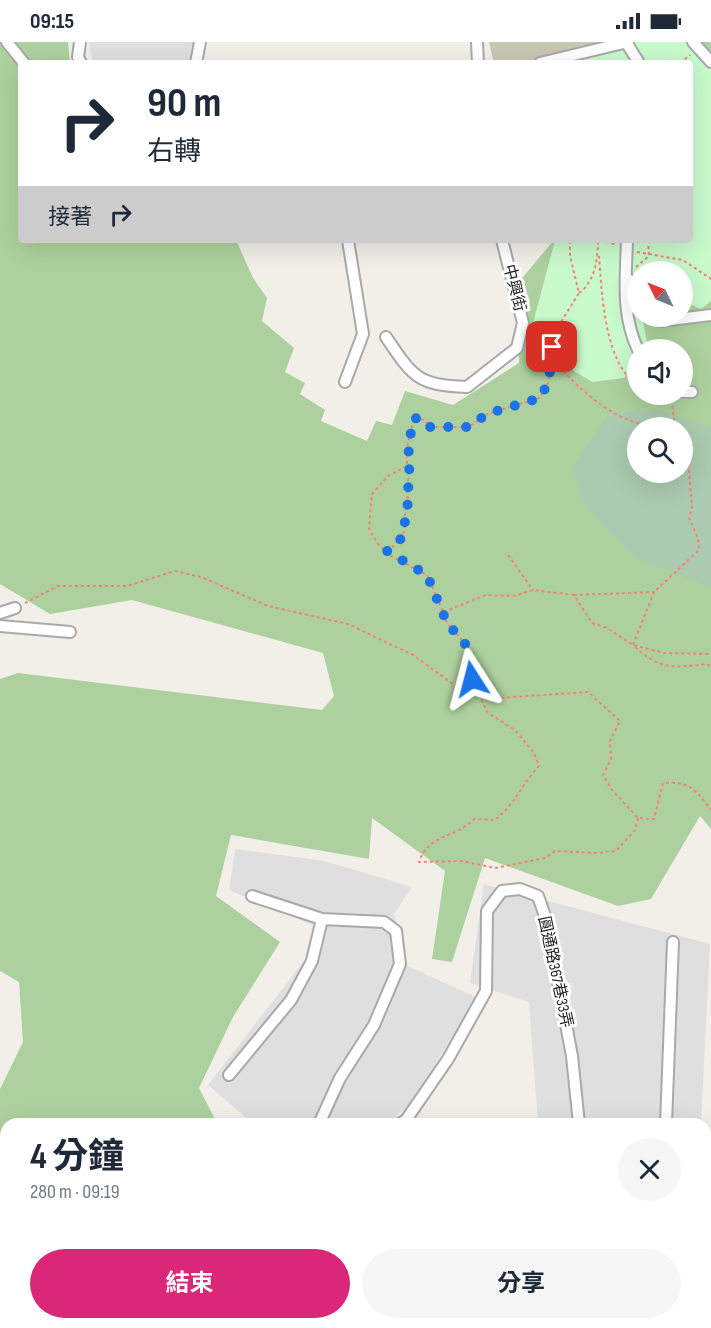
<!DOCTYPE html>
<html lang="zh-TW">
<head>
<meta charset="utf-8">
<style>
	body { margin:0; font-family:"Sofia Sans Condensed","Noto Sans TC",sans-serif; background:#f6f6f7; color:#1f2937; height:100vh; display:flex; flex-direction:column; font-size:22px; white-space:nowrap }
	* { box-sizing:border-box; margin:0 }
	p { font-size:20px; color:#747a83 }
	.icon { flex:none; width:33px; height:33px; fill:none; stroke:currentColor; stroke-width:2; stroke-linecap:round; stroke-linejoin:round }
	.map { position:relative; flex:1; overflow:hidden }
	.side { position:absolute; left:0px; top:1076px; width:711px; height:212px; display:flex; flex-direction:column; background:#fff; border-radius:18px 18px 0 0; box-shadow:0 6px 24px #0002 }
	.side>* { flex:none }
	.top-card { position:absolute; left:18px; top:18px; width:675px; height:183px; border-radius:6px; box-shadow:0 6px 24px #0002; background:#fff; color:#1f2937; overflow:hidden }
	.needle { width:39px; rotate:313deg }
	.tools { position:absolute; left:627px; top:219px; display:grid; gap:12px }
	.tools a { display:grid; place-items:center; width:66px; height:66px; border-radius:50%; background:#fff; box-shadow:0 6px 24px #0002; font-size:30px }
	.pin { position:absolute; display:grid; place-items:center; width:51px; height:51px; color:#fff; margin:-26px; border-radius:12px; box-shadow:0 3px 9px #0006 }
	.me { position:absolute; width:66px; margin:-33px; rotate:351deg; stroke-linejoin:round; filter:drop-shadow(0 0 4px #0008) }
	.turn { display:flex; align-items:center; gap:21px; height:126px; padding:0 30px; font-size:27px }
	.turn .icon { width:78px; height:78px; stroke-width:2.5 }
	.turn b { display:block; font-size:42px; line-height:51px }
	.then { display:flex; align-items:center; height:57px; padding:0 30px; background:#0003; gap:12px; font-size:22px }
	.round { display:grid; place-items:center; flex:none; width:63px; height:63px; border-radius:32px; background:#f6f6f7 }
	.overview { display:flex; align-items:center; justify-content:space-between; height:102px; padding:0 30px }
	h1 { font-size:36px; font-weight:700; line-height:45px }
	.cta { display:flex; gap:12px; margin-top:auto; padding:12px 30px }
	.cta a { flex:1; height:69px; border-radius:36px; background:#db2777; color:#fff; font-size:24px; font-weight:700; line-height:69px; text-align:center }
	.cta a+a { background:#f6f6f7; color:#1f2937 }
	.status { display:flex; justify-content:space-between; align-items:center; height:42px; padding:0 30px; background:#fff; direction:ltr }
	.status svg { height:16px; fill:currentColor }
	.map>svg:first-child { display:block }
	.residential { fill:#e0dfdf }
	.construction { fill:#c7c7b4 }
	.forest { fill:#add19e; fill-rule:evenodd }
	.cemetery { fill:#aacbaf; fill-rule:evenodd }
	.park { fill:#c8facc }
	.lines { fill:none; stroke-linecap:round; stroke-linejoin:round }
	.minor-casing { stroke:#a9a9a9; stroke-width:14 }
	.path { stroke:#fa8072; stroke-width:2; stroke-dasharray:3 3; stroke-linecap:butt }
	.minor { stroke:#fff; stroke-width:10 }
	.route { stroke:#1a73e8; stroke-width:10; stroke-dasharray:0 18 }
	.labels { text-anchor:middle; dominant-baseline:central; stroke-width:6; stroke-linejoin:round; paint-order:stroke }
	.street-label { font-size:16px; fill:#222; stroke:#fff }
</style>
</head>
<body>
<div class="status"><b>09:15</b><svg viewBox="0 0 49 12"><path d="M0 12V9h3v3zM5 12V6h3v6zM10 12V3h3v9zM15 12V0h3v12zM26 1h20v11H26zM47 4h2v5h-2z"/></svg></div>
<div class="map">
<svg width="711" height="1286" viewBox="0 0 711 1286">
	<rect width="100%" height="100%" fill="#f2efe9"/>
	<path class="residential" d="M89 0H195L191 21H93Z
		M235 807 325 819 412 845 394 872 404 900 405 923 478 956 407 1065 392 1077 383 1081H252L208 1043 304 919 313 883 229 848Z
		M484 842 710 902 701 1081H538L529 960 470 941Z
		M483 1281H653L651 1286H492L482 1284Z"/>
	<path class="construction" d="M489 0H598L526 21H494Z"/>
	<path class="forest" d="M0 0H68L70 21H21V198H236L253 236 267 256 262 279 294 306 285 330 305 341 300 352 325 368 321 379 367 399 376 379 392 383 405 349 453 363 519 321 518 241 554 198H690V21L618 0H711V787L700 774 651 857 618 864 485 816 452 920 432 917 445 829 372 776 369 817 231 793 216 854 280 900 233 975 199 1046 217 1081 6 1082V1184L0 1181V1047L23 1000 19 940 0 929V637L18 631 322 668 334 654 323 611 132 558 50 572 0 542ZM638 230H682V274H638ZM638 308H682V352H638ZM638 386H682V430H638Z
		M711 1135V1286H662L663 1281H705V1153Z"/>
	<path class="cemetery" d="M660 368 711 386V545L635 516 583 461 572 425 609 371ZM638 386H682V430H638Z"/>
	<path class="park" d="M626 0H697L711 20V259L701 267 683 259 682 230H638V274L642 275 648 304 646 307 638 308 637 321 624 336 592 340 574 329 531 289 555 198H690V21H540Z"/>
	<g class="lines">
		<g class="minor-casing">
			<path id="minor" d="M7 0 24 21
				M80 0 78 15 81 21
				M477 0 478 21
				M626 0 639 21
				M693 0 711 20
				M196 21 200 0
				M540 21 628 0
				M627 198C626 236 621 272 638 308
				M626 234 638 254
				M657 274 661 279 711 273
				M386 295C413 335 417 343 467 345L517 306 523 281 502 198
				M345 340 363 292 348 198
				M682 350H692
				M0 571 15 566
				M0 584 70 590
				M252 854 322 877 384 880 396 889 400 922 374 983 340 1036 319 1082
				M229 1033 291 958 312 919 322 877
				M399 1082 406 1078 448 1017 486 949 487 869 502 849 520 847 538 854 546 877 572 1014 579 1082
				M666 1082 673 900
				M84 1286 92 1281"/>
		</g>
		<path class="path" d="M680 21 690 13
			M600 198 617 203
			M637 210 683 218 711 237
			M599 214C602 251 604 322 638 343
			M636 225 649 214 648 198
			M579 251C595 240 598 216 598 198
			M551 316C579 347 627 396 674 380
			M671 352 675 386
			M682 406 688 414 692 466 689 476 698 496 699 508 654 550 633 603C660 628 671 626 707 622L711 625
			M387 509C416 490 398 479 409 460 404 447 411 437 407 424
			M508 513 533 548
			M574 553 654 550
			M25 561 58 544H127L175 529 201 535 268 564 348 582 413 613 453 642 498 656 588 650 620 679 610 699 611 717 603 733 612 748 638 776 654 777 663 741C689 739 695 747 711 768
			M443 569 427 533 391 514 378 502 369 487 372 452 388 434 407 424V405L414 376 425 378 430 385H469L487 372 540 356 549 339 550 315 556 288 579 251 570 214V198
			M638 776 635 788 616 809 597 811 555 809 545 816 495 826 462 819 419 820C429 791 455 797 474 777L495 778C517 760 521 743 539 724L534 711 515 688 487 670 472 637 466 603 447 581 443 570 486 553 514 554 533 548 574 553 592 581 607 586 633 603 664 611 711 612"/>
		<use href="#minor" class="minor"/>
	</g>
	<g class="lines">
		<path class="route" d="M472 637 466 603 447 581 427 533 387 509C416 490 398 479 409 460 404 448 411 444 410 433 407 412 409 397 414 376L425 378 430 385H469L487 372 540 356 549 339 552 305"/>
	</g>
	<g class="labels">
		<g class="street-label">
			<text transform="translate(514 246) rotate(76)">中興街</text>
			<text transform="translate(555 930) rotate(78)">圓通路367巷33弄</text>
		</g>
	</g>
</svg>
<div class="tools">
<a><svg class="needle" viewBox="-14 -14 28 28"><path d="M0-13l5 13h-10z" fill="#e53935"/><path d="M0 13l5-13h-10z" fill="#747a83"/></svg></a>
<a><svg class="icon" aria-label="sound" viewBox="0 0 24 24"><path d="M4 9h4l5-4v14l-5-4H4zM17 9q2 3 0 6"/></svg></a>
<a><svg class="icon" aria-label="search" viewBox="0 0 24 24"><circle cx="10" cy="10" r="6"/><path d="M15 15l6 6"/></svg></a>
</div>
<div class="pin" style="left:552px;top:305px;background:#d93025"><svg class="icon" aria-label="arrive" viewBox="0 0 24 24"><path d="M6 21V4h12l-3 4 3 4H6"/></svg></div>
<svg class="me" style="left:472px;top:637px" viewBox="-20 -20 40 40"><path d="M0-17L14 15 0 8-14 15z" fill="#1a73e8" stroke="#fff" stroke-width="4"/></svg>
<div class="top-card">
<div class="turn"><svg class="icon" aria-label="right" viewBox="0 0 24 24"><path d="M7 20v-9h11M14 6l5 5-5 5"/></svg><div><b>90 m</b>右轉</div></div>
<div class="then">接著<svg class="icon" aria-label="right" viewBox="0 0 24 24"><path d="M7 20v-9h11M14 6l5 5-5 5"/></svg></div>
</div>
<section class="side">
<div class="overview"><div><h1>4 分鐘</h1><p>280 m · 09:19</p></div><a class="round"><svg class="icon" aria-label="close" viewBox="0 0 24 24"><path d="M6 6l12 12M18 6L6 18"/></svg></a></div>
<div class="cta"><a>結束</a><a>分享</a></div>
</section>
</div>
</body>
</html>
